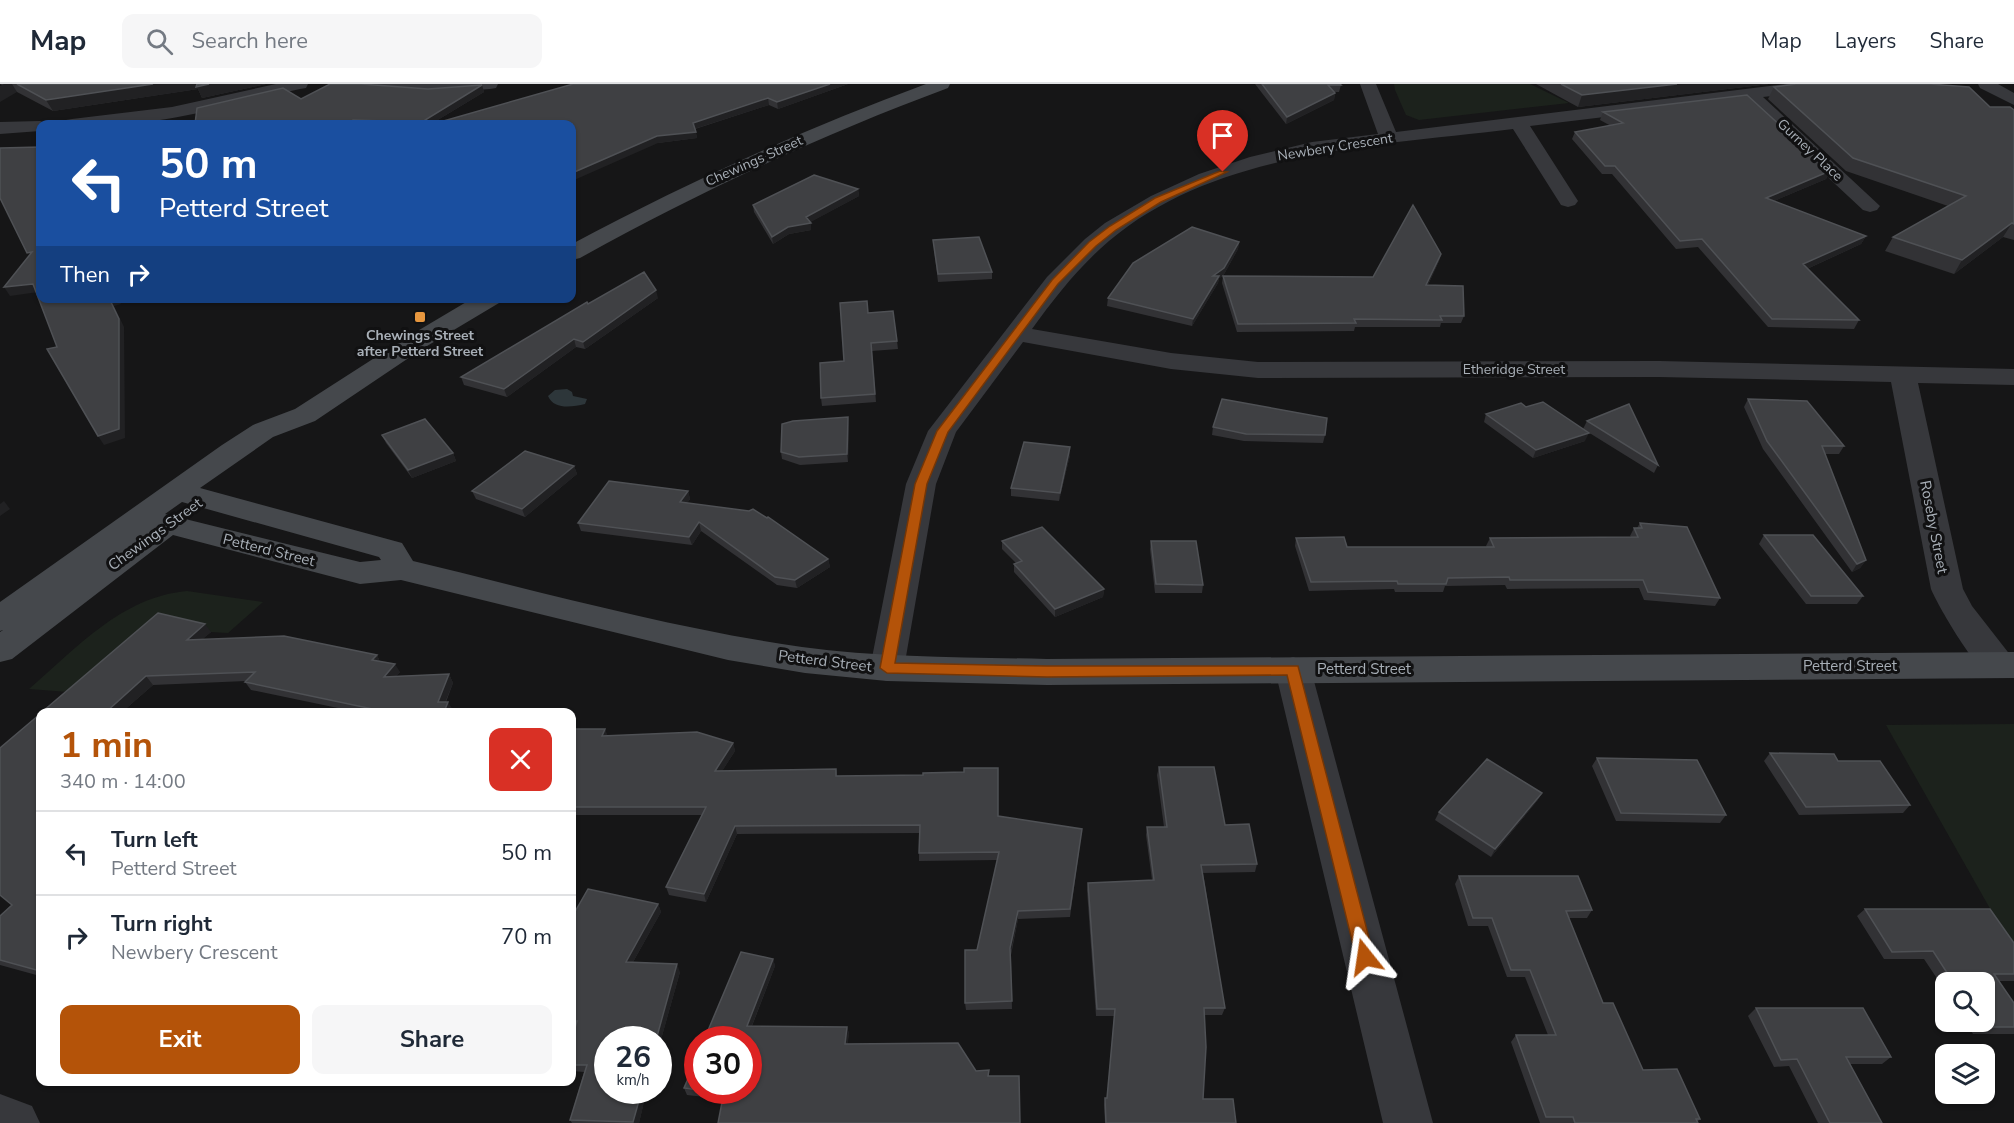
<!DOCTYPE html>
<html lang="en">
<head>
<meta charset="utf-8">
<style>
	body { margin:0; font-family:"Nunito Sans",sans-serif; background:#f6f6f7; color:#1f2937; height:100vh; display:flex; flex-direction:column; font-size:22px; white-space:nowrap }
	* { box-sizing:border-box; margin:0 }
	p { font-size:20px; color:#747a83 }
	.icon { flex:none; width:33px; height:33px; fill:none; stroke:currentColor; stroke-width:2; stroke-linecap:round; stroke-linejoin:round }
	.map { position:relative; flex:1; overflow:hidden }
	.side { position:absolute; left:36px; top:624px; width:540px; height:378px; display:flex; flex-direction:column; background:#fff; border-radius:12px; box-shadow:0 2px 4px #0004 }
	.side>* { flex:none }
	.guide { position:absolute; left:36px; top:36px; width:540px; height:183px; border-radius:12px; box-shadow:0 2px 4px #0004; background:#1a4fa0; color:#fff; overflow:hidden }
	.controls { position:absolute; left:1935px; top:888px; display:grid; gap:12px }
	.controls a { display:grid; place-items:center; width:60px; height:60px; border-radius:12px; background:#fff; box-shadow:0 2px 4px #0004; font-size:30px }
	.speed { position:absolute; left:594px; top:942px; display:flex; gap:12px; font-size:30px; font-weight:700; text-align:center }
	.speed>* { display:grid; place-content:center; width:78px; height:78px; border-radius:50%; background:#fff; box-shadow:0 2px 4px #0004; line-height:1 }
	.speed small { font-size:15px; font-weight:400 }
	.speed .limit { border:9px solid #d22; background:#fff; color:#111 }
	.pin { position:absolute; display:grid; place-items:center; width:51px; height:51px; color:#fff; margin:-62px -26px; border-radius:50% 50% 50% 0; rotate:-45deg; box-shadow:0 0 6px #0007 }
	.pin .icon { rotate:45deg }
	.me { position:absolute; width:66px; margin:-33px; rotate:345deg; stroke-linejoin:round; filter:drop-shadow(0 0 4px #0008) }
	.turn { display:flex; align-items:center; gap:21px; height:126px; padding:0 24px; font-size:27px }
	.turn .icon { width:78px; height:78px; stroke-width:2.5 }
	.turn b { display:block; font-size:42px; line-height:51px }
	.then { display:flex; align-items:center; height:57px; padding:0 24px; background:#0003; gap:12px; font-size:22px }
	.round { display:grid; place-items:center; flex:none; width:63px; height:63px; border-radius:12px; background:#f6f6f7 }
	.overview { display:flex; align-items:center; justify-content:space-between; height:102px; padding:0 24px }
	h1 { font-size:36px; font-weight:700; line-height:45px; color:#b45309 }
	.cta { display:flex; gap:12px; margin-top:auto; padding:12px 24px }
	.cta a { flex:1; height:69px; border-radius:12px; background:#b45309; color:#fff; font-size:24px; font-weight:700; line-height:69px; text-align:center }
	.cta a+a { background:#f6f6f7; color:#1f2937 }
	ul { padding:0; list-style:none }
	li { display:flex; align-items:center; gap:18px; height:84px; padding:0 24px; border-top:2px solid #e0e1e3 }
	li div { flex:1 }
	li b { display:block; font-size:22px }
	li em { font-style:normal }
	header { display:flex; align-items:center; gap:36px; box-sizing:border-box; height:84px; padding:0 30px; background:#fff; border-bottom:2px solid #e0e1e3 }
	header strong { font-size:28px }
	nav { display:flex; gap:33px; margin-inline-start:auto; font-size:21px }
	.search { width:420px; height:54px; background:#f6f6f7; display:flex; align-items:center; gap:15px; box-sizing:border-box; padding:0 21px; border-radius:12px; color:#747a83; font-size:22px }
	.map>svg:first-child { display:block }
	.green { fill:#1c221c }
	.water { fill:#2d363a }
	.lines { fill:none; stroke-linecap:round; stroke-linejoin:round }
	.street { fill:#37383c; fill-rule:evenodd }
	.secondary { fill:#45484c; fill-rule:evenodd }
	.wall { fill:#323235 }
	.shaded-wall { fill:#212123 }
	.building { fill:#3f4043; stroke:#4f5155; stroke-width:1.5 }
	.route { fill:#b45309; stroke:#753606; stroke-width:1.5 }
	.poi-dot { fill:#e6963e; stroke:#111112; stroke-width:2 }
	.labels { text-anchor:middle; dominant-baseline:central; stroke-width:6; stroke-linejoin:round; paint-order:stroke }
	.far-street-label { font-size:14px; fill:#a8afb7; stroke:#111112 }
	.far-poi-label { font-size:14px; font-weight:bold; fill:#a8afb7; stroke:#111112 }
	.street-label { font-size:15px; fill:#a8afb7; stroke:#111112 }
</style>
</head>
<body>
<header>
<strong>Map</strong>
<div class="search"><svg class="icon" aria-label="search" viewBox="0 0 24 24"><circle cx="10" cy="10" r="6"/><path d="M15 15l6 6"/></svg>Search here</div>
<nav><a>Map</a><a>Layers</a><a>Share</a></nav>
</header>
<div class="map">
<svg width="2014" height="1039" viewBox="0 0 2014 1039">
	<rect width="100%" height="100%" fill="#161617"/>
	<path class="green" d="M1394 0H1530L1569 19 1419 36 1406 31 1395 6Z
		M187 507 263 518 228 549 211 548 164 537 81 609 29 605C77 564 121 513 187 507Z
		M2014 640V867L1886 641Z"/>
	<path class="water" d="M567 305 572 308 573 312 587 315 585 320C572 323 554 326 548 312L555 306Z"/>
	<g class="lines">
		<path class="street" d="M276 0H308L306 4 300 5C225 22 139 49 63 40L66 36 72 35 172 23Z
			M358 0H498L496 4 490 5 430 9 366 5 360 4Z
			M1360 0H1376L1396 48 1787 0H1836L1834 4 1828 5 1763 13 1880 122 1877 126 1870 128 1863 126 1745 16 1530 42 1578 117 1575 121 1568 123 1561 121 1513 45C1377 62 1207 66 1100 165 1074 189 1053 216 1032 245L1171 269 1258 278 1659 277 2014 285V301L1918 299 1963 505 1972 522 2011 572 2014 577 2011 590C2003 593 1997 595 1989 591 1974 583 1938 522 1931 505L1891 298 1659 293 1258 294 1171 285 1023 258 956 348 936 400 904 584 899 593 887 597 875 593 870 584 906 400 928 347 1047 193 1085 155 1105 139 1151 112 1199 90 1250 73 1312 58 1378 50Z
			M1978 0H1998L2014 9V21L1980 4Z
			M40 37 48 40H40V47L0 50V38Z
			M1293 573 1305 577 1311 586 1433 1039H1383L1275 586 1281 577Z
			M0 1010 32 1022 40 1039H0Z"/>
		<path class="secondary" d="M926 0H950L948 4C821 51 699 108 580 174L572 176V160C686 99 804 45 926 0Z
			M473 214H502L499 219 422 265 315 337 273 353 200 404 402 459 413 477C542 508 671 544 802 563 883 574 966 573 1047 575L2014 568V594L1047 601 887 597 805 589 728 576 401 496 360 500 173 451 12 575 0 578V548L3 546 0 547V518L222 361 253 341 295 325 404 255ZM182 418 379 473 381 476 360 478 165 430Z"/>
	</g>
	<path class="wall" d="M0 0H266L202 14 198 5 53 27 17 8Z
		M573 0H848L778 25 769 21 695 45 697 54 658 59Z
		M1255 0H1340L1341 1 1339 8H1334L1335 9 1334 16 1286 40Z
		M1536 0H1769L1578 23Z
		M482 1 484 8 431 40H195L301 15 428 5Z
		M1774 3 2014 26V156L2003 153 1954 190 1885 167 1893 153 1948 122 1846 87 1768 15Z
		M1603 28 1830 87 1826 95 1774 117 1866 152 1861 160 1807 185 1859 236 1854 245 1768 243 1698 163 1676 165 1612 90H1602L1572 55 1575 48 1611 42 1600 36Z
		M858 105 859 112 810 138 811 146 789 150 773 160 754 128 753 121Z
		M933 156 992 188V195L938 198Z
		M1239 158 1238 165 1223 192 1219 194 1218 199 1192 242 1107 222 1108 214Z
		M1441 170 1439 177 1428 201 1464 232 1461 239H1441L1440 243H1355L1354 247 1237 248 1222 199 1223 192 1373 193Z
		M658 214 585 265 576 263 507 313 464 301 461 293 588 220Z
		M868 229 897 257 898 265 872 267 876 318 822 322 821 314 844 277Z
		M1748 315 1844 362 1839 370H1825L1866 476 1860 484 1852 488 1763 365 1744 323Z
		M1486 330 1585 357 1533 374 1484 338Z
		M1587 337 1658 381 1654 389 1583 345Z
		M849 341 848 378 800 381 782 375 781 368Z
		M1213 343 1325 351 1323 359 1244 357 1212 351Z
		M382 351 453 369 456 377 412 394 386 359Z
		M1070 371 1059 417 1011 412V404Z
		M574 382 577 390 525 433 476 415 472 407Z
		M688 407 690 415 687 419 828 475 830 483 797 504 777 501 701 447 692 461 581 447 578 439Z
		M1640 439 1720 514 1715 522 1644 516 1639 504 1507 505 1505 501 1445 502 1443 508H1395L1394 505 1309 507 1295 462 1296 454 1347 463H1487L1486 462 1490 454 1631 453 1630 452 1634 444H1637Z
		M1764 451 1863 512 1857 520H1806L1759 460Z
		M1002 457 1104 505 1103 513 1055 533 1014 488V480L1016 479 1002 465Z
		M1151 457 1203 501 1202 509H1155L1150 465Z
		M158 529 211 548 202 555 377 571 380 578 400 588 396 592 449 590 453 599 446 618 453 626 452 628H357L251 606 245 598 246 597 153 601 122 628Z
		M40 630V892L0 881V832L11 821Z
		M572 645H605L607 652 733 659 735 667 722 687 836 685 837 692 998 732 1082 745 1070 833 1018 835 1011 871 1012 925 966 926 965 919 997 776 919 777V769L920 749 737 750 706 818 669 811 666 803 702 731H572Z
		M1770 669 1838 677 1910 721 1903 729 1799 731 1764 677Z
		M1597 674 1726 731 1720 739 1616 737 1592 682Z
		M1159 683 1225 741 1257 780 1255 788 1203 789 1225 924 1222 931H1205L1203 1015 1236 1039H1105L1104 1021 1105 1014H1107L1114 932H1096L1087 806 1088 799 1152 796 1146 751 1147 743H1164L1157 691Z
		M1542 709 1537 717 1491 773 1435 736 1439 728Z
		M1459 792 1592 826 1587 834H1569L1603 919 1643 986 1700 1035 1698 1037V1039H1540L1511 958 1516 951H1548L1525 893H1507L1488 842H1468L1455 800Z
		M658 820 661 828 633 878 680 888 658 966V956L639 1039H572L570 1036 584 988 572 987V955L575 945H572V833Z
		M1865 825 2014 859V897H1999L2014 919V950H1973L1965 938H1984V898H1946V908L1924 875H1884L1857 832Z
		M741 868 773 875 775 882 752 942 847 943 849 950 847 960 958 959 976 987 989 986V992H1019L1020 1039H718L723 1015 687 1011 684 1004 698 972V1006H748V956H704Z
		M1756 924 1891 973 1882 980H1850L1882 1039H1818L1789 982 1774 983 1748 932Z"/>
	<path class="shaded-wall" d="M4 0H12L17 8 0 18V2Z
		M153 0H266L202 14 198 5 53 27 46 16Z
		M830 0H848L778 25 777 18Z
		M1677 0H1769L1578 23 1582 11Z
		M482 1 484 8 431 40H423L422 38Z
		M1335 9 1334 16 1286 40 1287 33Z
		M768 14 769 21 694 45 693 39Z
		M696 48 697 54 658 59 572 97V89L657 52Z
		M1830 87 1826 95 1762 122 1766 114Z
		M858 105 859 112 807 140 806 133Z
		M811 139V146L789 150 773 160 772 153 788 143Z
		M2012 139 2003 153 1954 190 1962 176Z
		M1866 152 1861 160 1798 189 1803 180Z
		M1239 158 1238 165 1223 192 1219 194 1218 199 1192 242 1193 235 1213 192Z
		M1441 170 1439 177 1424 209 1426 201Z
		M33 200 38 208 10 212 4 203Z
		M656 206 658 214 585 265 583 258Z
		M109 214H118L121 220 114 222 124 243 125 354 104 361 98 352Z
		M574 255 576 263 507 313 504 305Z
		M848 333 849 341 848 378 847 370Z
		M1589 349 1585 357 1533 374 1536 366Z
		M1070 363V371L1059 417 1060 409Z
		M453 369 456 377 412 394 408 386Z
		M574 382 577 390 525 433 522 425Z
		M688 407 690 415 682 426 680 418Z
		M4 417 10 425 0 432V420Z
		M699 438 701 447 692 461 689 453Z
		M828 475 830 483 797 504 795 496Z
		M1866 476 1860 484 1852 488 1857 480Z
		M1104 505 1103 513 1055 533V525Z
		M205 540 211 548 193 564 187 556Z
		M377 571 381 580 372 576Z
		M395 580 400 588 389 601 384 593Z
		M449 590 453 599 442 626 438 618Z
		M146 592 153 601 122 628H106Z
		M448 618 453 626 452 628H444Z
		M605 645 608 653 602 652Z
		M733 659 735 667 717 695 715 687Z
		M1542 709 1537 717 1491 773 1495 765Z
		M735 742 737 750 706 818 704 810Z
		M658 820 661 828 629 885 626 878Z
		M1018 827V835L1010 872V864Z
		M773 875 775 882 749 949 747 942Z
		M677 880 680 888 658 966V956H656Z
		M847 943 849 950 847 967 845 960Z
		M642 1006H647L639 1039H634L633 1038Z"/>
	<path class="building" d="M17 0H153L46 16Z
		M197 0H209L196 3Z
		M330 0H361L428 5 482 1 422 38 353 36 348 40H195L197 24 283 4 301 15Z
		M573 0H830L777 18 768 14 693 39 696 48 657 52 572 89V40H433Z
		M1262 0H1340L1341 1H1328L1335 9 1287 33Z
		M1561 0H1677L1582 11Z
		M1796 0H1930L1969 3 1990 23H2010L2014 26V140L2012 139 1962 176 1893 153 1966 112 1853 74 1774 3Z
		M1747 11 1830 87 1766 114 1866 152 1803 180 1859 236 1772 235 1702 155 1680 157 1615 82H1605L1575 48 1623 39 1603 28Z
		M40 63V214H109L119 235V345L98 352 47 265 57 263 33 200 4 203 32 168 27 169 0 114V64Z
		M814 91 858 105 806 133 811 139 788 143 772 153 753 121Z
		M1413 121 1441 170 1426 201 1463 202 1464 232H1440L1442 236 1354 235 1356 239 1238 240 1223 192 1373 193Z
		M1192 143 1239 158 1224 184 1213 192H1219L1193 235 1108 214 1133 179Z
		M979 153 992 188 938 190 933 156Z
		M644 188 656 206 583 258 574 255 504 305 461 293 587 218 588 220Z
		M867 217 868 229 893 227 897 257 871 259 875 310 821 314 820 279 844 277 840 219Z
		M1222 315 1327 334 1325 351 1246 350 1213 343Z
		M1748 315 1807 317 1844 362H1822L1866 476 1857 480 1767 357Z
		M1543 318 1589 349 1536 366 1486 330 1521 319 1526 323Z
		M1629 320 1658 381 1587 337Z
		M848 333 847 370 799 373 781 368 782 340 793 337Z
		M425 335 453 369 408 386 382 351Z
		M1024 358 1070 363 1060 409 1011 404Z
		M525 367 574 382 522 425 472 407Z
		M609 397 688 407 680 418 749 427 753 425 767 434 768 433 828 475 795 496 775 493 699 438 689 453 578 439Z
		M1640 439 1687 443 1720 514 1648 508 1643 496H1510L1509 493 1448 494 1446 500H1398L1397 497 1311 498 1296 454 1344 453 1347 463H1494L1490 454 1638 453 1634 444H1642Z
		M1042 443 1104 505 1055 525 1014 480 1022 477 1002 457Z
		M1764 451H1813L1863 512H1811Z
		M1151 457H1196L1203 501 1156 500Z
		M158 529 205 540 187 556 284 552 377 571 372 576 395 580 384 593 449 590 438 618H448L444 628H381L382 627 245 598 255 588 146 592 106 628H42Z
		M40 630V887L0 876V832L12 821 0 811V664Z
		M572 645H605L602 652 697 648 733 659 715 687 836 685V692L923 691V689L964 688V684H998V732L1082 745 1070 825 1018 827 1010 864 1012 917 965 919V866H977L999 768 919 769 920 741 735 742 704 810 666 803 706 723H572Z
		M1770 669 1834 670 1838 677H1880L1910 721 1806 723Z
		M1597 674 1697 676 1726 731 1621 729Z
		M1487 675 1542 709 1495 765 1439 728Z
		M1159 683H1214L1225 741 1249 740 1257 780 1201 781 1225 924H1204L1206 963 1203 1015H1233L1236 1039H1106L1105 1014H1107L1115 925H1097L1088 799 1154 796 1147 743H1167Z
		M1459 792H1578L1592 826 1566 827 1603 919H1613L1643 986 1677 985 1700 1035H1696L1698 1039H1575L1573 1033H1546L1516 951H1556L1530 886H1511L1492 834H1473Z
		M588 805 658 820 626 878 677 880 656 956H608V1006H642L633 1038 570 1036 587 981H572V955L577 937H572V833Z
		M1865 825H1990L2014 859V890H1994L2014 919V943H1982L1979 938H1984V898H1953L1933 867 1892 868Z
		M741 868 773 875 747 942 847 943 845 960 958 959 976 987 989 986 988 992H1019L1020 1039H718L724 1008 705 1006H748V956H704Z
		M1756 924H1863L1891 973H1846L1882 1039H1830L1797 975 1781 976Z
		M698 972V1006L684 1004Z"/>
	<path class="route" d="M1220 87 1227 88 1161 118 1116 146 1096 162 1058 200 948 348 927 400 895 579 1047 582H1298L1374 873 1371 879 1365 881 1358 879 1356 873 1287 591 1047 593 887 589 880 584 915 400 937 347 1052 196 1089 158 1110 142 1155 114Z"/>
	<rect class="poi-dot" x="414" y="227" width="12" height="12" rx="3"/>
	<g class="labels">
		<g class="far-street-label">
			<text transform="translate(1335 63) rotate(-9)">Newbery Crescent</text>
			<text transform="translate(1810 66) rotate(43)">Gurney Place</text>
			<text transform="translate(754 77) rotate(-24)">Chewings Street</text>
			<text x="1514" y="285">Etheridge Street</text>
		</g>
		<g class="far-poi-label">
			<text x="420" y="251">Chewings Street<tspan x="420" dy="16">after Petterd Street</tspan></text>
		</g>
		<g class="street-label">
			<text transform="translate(1934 443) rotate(79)">Roseby Street</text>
			<text transform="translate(155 450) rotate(-36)">Chewings Street</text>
			<text transform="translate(269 466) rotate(14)">Petterd Street</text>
			<text transform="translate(825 577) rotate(7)">Petterd Street</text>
			<text x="1850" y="582">Petterd Street</text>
			<text x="1364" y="585">Petterd Street</text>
		</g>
	</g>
</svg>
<div class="controls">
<a><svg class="icon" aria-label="search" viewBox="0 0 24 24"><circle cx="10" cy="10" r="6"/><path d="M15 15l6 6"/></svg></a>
<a><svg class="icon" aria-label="layers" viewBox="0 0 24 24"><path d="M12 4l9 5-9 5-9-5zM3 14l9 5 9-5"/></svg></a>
</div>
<div class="speed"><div>26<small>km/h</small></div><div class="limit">30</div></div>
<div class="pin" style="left:1223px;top:88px;background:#d93025"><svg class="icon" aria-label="arrive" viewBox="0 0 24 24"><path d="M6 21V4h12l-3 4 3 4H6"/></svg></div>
<svg class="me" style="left:1365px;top:873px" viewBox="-20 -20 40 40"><path d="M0-17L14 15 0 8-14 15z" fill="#b45309" stroke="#fff" stroke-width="4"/></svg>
<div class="guide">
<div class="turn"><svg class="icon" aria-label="left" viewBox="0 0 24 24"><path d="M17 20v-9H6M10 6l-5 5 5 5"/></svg><div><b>50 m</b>Petterd Street</div></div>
<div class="then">Then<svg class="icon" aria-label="right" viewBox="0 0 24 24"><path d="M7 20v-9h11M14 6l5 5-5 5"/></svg></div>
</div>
<section class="side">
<div class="overview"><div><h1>1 min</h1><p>340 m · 14:00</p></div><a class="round" style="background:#d93025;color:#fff"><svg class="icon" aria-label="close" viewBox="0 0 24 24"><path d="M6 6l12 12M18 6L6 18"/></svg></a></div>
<ul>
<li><svg class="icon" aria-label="left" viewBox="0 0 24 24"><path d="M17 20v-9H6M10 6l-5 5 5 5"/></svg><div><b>Turn left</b><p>Petterd Street</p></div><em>50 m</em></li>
<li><svg class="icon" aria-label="right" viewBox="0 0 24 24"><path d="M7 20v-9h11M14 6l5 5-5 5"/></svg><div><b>Turn right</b><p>Newbery Crescent</p></div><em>70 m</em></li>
</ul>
<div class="cta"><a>Exit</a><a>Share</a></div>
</section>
</div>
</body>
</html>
